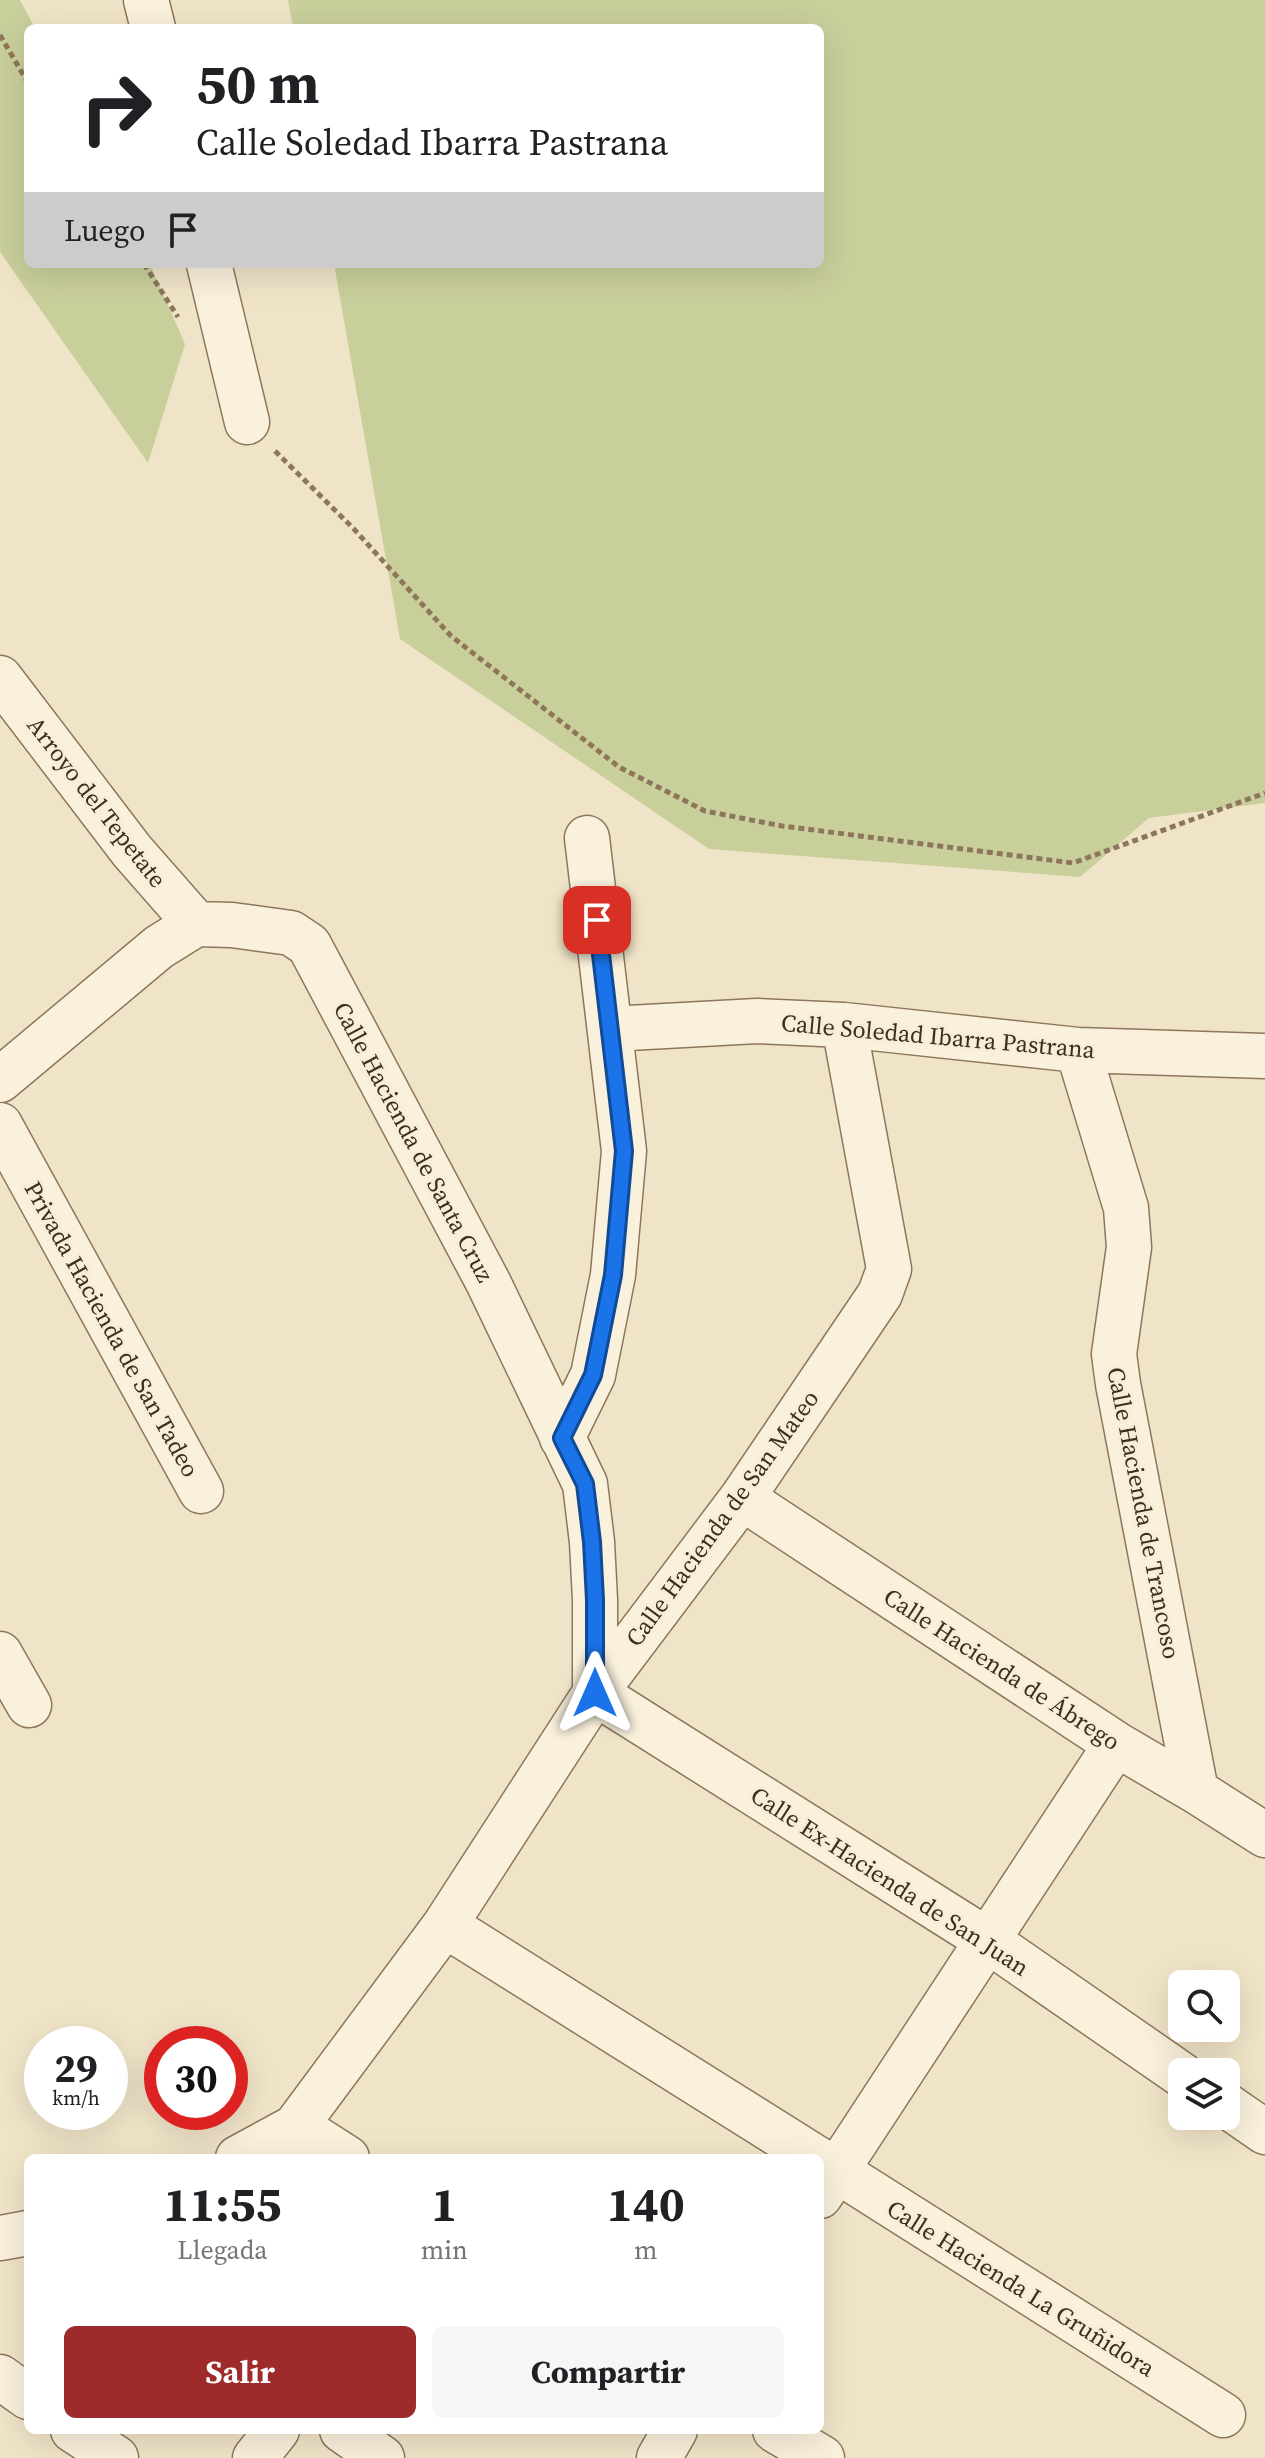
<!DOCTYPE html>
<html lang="es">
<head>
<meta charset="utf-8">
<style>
	body { margin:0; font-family:"Source Serif 4",serif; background:#f6f6f6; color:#202124; height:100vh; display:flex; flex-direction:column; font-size:30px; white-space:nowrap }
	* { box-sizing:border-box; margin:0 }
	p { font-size:26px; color:#757577 }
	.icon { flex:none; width:44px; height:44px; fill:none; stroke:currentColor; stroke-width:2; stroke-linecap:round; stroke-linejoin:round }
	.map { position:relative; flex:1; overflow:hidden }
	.sheet { position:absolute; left:24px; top:2154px; width:800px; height:280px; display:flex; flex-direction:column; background:#fff; border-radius:12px; box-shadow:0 8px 32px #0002 }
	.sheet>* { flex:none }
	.banner { position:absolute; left:24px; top:24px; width:800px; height:244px; border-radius:12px; box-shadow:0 8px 32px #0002; background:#fff; color:#202124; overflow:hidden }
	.tools { position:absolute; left:1168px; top:1970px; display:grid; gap:16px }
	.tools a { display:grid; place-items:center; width:72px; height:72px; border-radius:12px; background:#fff; box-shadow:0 8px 32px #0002; font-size:40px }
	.speed { position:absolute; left:24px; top:2026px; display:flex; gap:16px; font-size:40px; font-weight:700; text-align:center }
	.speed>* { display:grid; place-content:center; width:104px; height:104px; border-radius:50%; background:#fff; box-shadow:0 8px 32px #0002; line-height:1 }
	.speed small { font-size:20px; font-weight:400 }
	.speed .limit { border:12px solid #d22; background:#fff; color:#111 }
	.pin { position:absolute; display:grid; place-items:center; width:68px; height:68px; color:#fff; margin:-34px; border-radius:16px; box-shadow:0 4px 12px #0006 }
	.me { position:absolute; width:88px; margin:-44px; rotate:0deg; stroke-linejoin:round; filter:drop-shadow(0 0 6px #0008) }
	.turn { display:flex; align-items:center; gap:28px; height:168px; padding:0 40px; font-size:36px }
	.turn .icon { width:104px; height:104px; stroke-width:2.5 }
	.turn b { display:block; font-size:56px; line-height:68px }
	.then { display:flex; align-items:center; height:76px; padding:0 40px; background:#0003; gap:16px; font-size:30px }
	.eta { display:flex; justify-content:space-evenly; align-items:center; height:136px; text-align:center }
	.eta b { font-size:48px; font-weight:700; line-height:56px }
	.primary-button { display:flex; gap:16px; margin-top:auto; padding:16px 40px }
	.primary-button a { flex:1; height:92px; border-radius:12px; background:#9e2a2b; color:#fff; font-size:32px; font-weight:700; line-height:92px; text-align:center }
	.primary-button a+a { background:#f6f6f6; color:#202124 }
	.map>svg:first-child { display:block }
	.green { fill:#c9cf9b }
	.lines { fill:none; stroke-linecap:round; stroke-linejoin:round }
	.minor-casing { stroke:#8d765c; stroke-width:47 }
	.tertiary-casing { stroke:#8d765c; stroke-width:47 }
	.path { stroke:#8d765c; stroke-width:5; stroke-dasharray:6 4; stroke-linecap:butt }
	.minor { stroke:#faf1dc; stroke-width:44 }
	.tertiary { stroke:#faf1dc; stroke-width:44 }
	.route-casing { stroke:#114b97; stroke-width:20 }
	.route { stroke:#1a73e8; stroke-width:14 }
	.labels { text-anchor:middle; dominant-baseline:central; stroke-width:6; stroke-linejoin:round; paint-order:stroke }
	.street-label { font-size:24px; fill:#3d2e20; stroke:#f7eed8 }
</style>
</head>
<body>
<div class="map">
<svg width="1265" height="2458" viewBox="0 0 1265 2458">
	<rect width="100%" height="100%" fill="#f0e4c8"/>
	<path class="green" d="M0 0H20L35 28H28V264H150L185 344 148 463 0 252Z
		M288 0H1265V803L1149 818 1080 877 709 849 400 639 334 264H820V28H293Z"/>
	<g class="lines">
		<g class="minor-casing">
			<path id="minor" d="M146 0 153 28
				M209 264 247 422
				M0 678 132 851 196 924
				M610 1029 757 1021 844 1025 1078 1050 1265 1056
				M1078 1050 1126 1208 1129 1247 1114 1354 1118 1384 1196 1791
				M0 1080 159 947 196 924 232 925 291 933 309 945 488 1282 585 1484 592 1542 595 1600V1693L987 1940 1182 2075
				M0 1125 201 1491
				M562 1438 593 1375 613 1275 624 1151 587 838
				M742 1498 1116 1744 1196 1791 1265 1835
				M0 1654 29 1705
				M445 1925 816 2158
				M1226 2105 1265 2132
				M238 2158 297 2126 347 2158
				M272 2158 445 1925 595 1693 742 1498 880 1294 889 1269 844 1025
				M820 2160 1223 2415
				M820 2196 1116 1744
				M0 2238 28 2233
				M342 2430 382 2458
				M775 2430 822 2458
				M255 2458 277 2430
				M659 2458 675 2430"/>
		</g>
		<g class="tertiary-casing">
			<path id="tertiary" d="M0 2377 28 2397
				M73 2430 116 2458"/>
		</g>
		<path class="path" d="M0 35 28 83
			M144 264 178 317
			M275 451 353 528 451 636 619 767 705 811 782 826 1073 863 1265 793"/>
		<use href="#minor" class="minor"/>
		<use href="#tertiary" class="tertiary"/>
	</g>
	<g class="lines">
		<g class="route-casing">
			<path id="route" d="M595 1693V1600L592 1542 585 1484 562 1438 593 1375 613 1275 624 1151 597 920"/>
		</g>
		<use href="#route" class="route"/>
	</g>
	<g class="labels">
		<g class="street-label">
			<text transform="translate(97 802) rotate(52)">Arroyo del Tepetate</text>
			<text transform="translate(938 1036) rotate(5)">Calle Soledad Ibarra Pastrana</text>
			<text transform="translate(414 1142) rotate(62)">Calle Hacienda de Santa Cruz</text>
			<text transform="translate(112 1329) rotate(61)">Privada Hacienda de San Tadeo</text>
			<text transform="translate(1144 1513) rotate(79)">Calle Hacienda de Trancoso</text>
			<text transform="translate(722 1518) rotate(-54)">Calle Hacienda de San Mateo</text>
			<text transform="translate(1002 1669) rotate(33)">Calle Hacienda de Ábrego</text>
			<text transform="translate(890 1881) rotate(33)">Calle Ex-Hacienda de San Juan</text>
			<text transform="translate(1021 2288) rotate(32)">Calle Hacienda La Gruñidora</text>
		</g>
	</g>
</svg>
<div class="tools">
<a><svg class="icon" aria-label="search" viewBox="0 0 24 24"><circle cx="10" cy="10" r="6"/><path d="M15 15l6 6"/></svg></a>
<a><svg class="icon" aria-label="layers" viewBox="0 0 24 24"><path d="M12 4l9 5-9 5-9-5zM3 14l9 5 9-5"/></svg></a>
</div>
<div class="speed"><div>29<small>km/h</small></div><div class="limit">30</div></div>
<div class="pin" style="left:597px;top:920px;background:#d93025"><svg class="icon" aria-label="arrive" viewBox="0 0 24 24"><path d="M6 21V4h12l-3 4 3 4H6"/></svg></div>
<svg class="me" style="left:595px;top:1693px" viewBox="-20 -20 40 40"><path d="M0-17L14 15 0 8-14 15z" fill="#1a73e8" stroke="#fff" stroke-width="4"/></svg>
<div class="banner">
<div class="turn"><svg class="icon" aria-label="right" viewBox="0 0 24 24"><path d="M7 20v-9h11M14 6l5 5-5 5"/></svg><div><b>50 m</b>Calle Soledad Ibarra Pastrana</div></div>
<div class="then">Luego<svg class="icon" aria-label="arrive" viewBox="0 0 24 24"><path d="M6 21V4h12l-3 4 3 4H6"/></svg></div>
</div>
<section class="sheet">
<div class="eta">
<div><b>11:55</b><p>Llegada</p></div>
<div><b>1</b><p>min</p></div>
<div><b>140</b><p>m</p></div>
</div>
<div class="primary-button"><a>Salir</a><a>Compartir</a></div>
</section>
</div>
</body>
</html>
